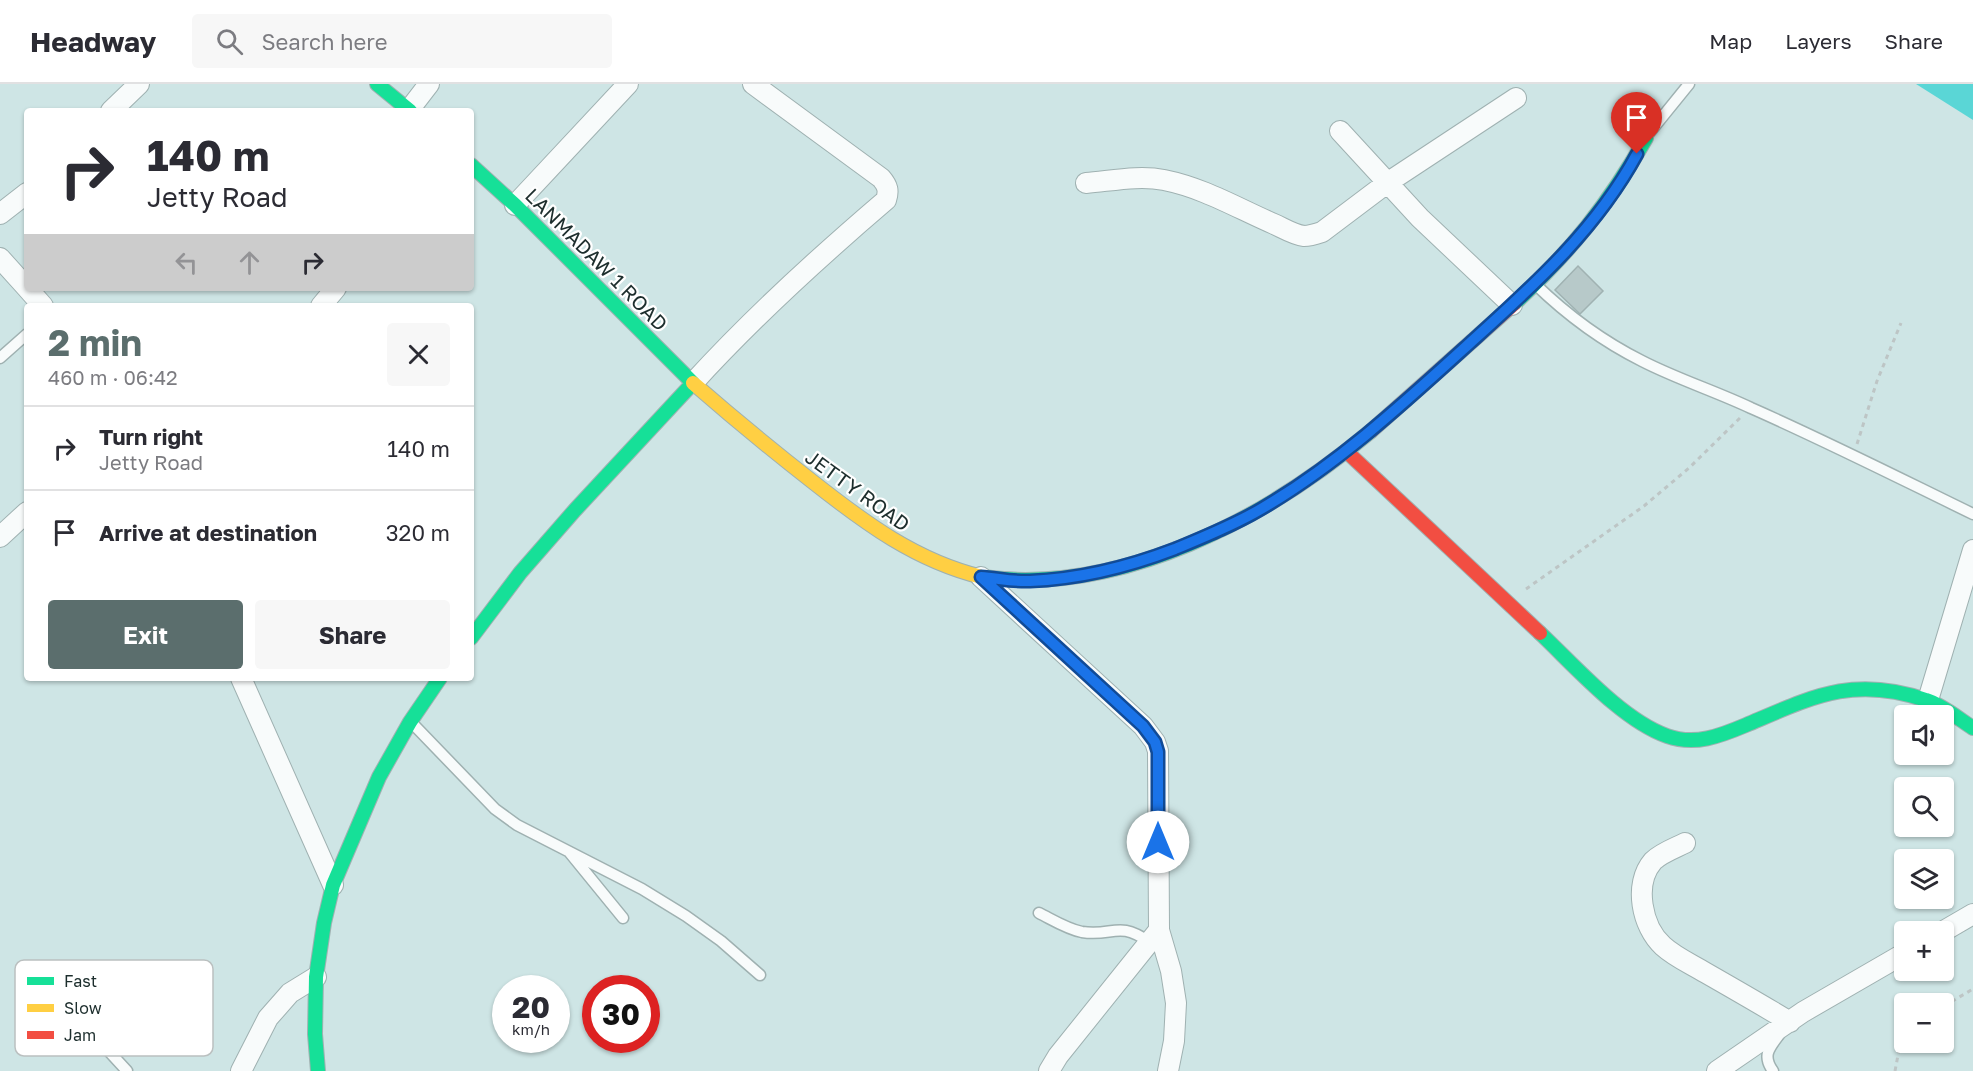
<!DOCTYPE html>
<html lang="en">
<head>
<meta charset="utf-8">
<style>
	body { margin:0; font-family:"Golos Text",sans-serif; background:#f7f7f7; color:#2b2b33; height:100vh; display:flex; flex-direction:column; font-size:22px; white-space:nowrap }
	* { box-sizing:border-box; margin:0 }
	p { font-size:20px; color:#7c7c81 }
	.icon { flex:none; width:33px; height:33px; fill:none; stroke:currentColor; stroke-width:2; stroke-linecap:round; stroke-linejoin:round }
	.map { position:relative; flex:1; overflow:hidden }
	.details { position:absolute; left:24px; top:219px; width:450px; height:378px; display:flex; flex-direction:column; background:#fff; border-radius:6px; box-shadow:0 2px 4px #0004 }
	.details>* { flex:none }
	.guide { position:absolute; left:24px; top:24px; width:450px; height:183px; border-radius:6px; box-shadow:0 2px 4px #0004; background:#fff; color:#2b2b33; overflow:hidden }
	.fabs { position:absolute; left:1894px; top:621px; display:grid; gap:12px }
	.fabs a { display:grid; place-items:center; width:60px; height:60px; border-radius:6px; background:#fff; box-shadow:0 2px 4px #0004; font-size:30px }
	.speed { position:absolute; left:492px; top:891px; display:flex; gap:12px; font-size:30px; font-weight:700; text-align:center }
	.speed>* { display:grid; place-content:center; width:78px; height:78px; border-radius:50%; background:#fff; box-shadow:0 2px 4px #0004; line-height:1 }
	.speed small { font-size:15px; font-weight:400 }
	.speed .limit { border:9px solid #d22; background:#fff; color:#111 }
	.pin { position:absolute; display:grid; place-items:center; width:51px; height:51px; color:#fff; margin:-62px -26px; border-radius:50% 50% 50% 0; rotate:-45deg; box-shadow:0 0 6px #0007 }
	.pin .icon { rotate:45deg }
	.me { position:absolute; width:66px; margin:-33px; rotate:0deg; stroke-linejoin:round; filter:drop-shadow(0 0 4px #0008) }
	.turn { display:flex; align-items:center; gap:21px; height:126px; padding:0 24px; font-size:27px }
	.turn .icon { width:78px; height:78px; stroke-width:2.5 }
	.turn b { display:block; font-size:42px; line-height:51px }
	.lanes { display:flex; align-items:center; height:57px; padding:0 24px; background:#0003; justify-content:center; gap:30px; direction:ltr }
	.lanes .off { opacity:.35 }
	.round { display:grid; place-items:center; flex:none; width:63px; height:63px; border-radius:6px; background:#f7f7f7 }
	.overview { display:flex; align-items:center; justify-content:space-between; height:102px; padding:0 24px }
	h1 { font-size:36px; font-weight:700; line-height:45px; color:#5b6e6d }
	.button { display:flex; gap:12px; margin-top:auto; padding:12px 24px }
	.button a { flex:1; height:69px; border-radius:6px; background:#5b6e6d; color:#fff; font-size:24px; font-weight:700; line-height:69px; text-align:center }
	.button a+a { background:#f7f7f7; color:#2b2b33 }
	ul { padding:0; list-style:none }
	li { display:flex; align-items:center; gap:18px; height:84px; padding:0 24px; border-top:2px solid #e1e1e2 }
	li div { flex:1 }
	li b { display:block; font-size:22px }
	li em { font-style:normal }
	header { display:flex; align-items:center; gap:36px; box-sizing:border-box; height:84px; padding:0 30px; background:#fff; border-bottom:2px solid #e1e1e2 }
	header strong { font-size:28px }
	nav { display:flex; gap:33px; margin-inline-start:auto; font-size:21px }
	.search { width:420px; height:54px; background:#f7f7f7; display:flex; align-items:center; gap:15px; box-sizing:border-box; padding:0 21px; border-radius:6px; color:#7c7c81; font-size:22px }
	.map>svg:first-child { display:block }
	.water { fill:#5ad6d6 }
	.building { fill:#b7c9c9; stroke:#a0b2b2; stroke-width:1.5 }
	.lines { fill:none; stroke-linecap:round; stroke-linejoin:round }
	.lane-casing { stroke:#9fb1b1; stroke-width:13 }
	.street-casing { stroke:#9fb1b1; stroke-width:22 }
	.fast-casing { stroke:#9fb1b1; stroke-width:16 }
	.slow-casing { stroke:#9fb1b1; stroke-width:16 }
	.jam-casing { stroke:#9fb1b1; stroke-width:16 }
	.path { stroke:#bdc5c5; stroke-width:3; stroke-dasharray:4.5 4.5; stroke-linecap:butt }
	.lane { stroke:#f8fbfb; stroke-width:10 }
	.street { stroke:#f8fbfb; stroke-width:20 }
	.fast { stroke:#16e098; stroke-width:14 }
	.slow { stroke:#ffcf43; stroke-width:14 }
	.jam { stroke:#f24e42; stroke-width:14 }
	.route-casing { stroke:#114b97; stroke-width:15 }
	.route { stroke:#1a73e8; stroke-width:10 }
	.labels { text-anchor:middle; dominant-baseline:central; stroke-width:4.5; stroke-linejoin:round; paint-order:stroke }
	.street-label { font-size:20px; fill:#1d2e2d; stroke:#fff }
	.key { fill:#fff; stroke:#bbc0c0; stroke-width:1.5 }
	.key-label { font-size:16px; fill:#1d2e2d }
</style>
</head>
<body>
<header>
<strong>Headway</strong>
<div class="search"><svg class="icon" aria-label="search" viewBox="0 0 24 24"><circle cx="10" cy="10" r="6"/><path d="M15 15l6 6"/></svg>Search here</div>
<nav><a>Map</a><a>Layers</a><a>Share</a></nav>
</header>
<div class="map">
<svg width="1973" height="987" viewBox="0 0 1973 987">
	<rect width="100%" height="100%" fill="#cee5e5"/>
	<path class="water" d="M1916 0H1973V36Z"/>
	<path class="building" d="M1578 182 1603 207 1580 230 1555 206Z"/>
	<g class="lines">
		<g class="lane-casing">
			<path id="lane" d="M1646 53 1689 0
				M1535 200C1567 231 1602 257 1642 277 1677 295 1715 307 1751 324 1826 357 1899 394 1973 430
				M0 274 27 250
				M413 640 495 725 517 741 642 805 686 832 721 857 760 891
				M570 769 623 834
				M1039 829C1053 836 1067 845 1082 848 1113 853 1118 836 1149 858
				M48 901 127 987
				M1773 987C1762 972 1769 964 1779 951"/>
		</g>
		<g class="street-casing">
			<path id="street" d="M409 26 429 0
				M111 27 139 0
				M1340 47 1420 134 1512 221
				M1086 99C1111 97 1139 91 1164 96 1204 104 1237 124 1274 140 1283 144 1294 151 1304 152 1310 152 1316 150 1322 148L1387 99 1516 14
				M515 121 628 0
				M0 130 27 109
				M0 174 27 204
				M27 204 43 222
				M321 222 336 204
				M693 299C753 233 818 174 886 116 889 107 888 102 881 94L753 0
				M0 453 27 428
				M981 493 1143 642 1155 658 1158 667 1159 846 1171 887 1176 919 1174 957 1168 987
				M241 594 333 801
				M1928 616 1973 466
				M1685 759C1675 764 1661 769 1653 777 1633 800 1642 843 1663 862 1675 873 1691 880 1706 889 1734 905 1762 921 1790 938
				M1942 848 1973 830
				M241 987 268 934 290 909 316 893
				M1049 987 1058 972 1159 846
				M1717 987 1803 928 1905 869"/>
		</g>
		<g class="fast-casing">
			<path id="fast" d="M377 0 410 27
				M471 81 515 121 693 299 575 426 520 489 471 554
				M1515 219C1570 168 1609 120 1646 54
				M982 493C1122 512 1267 434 1371 347
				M1540 549C1575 582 1622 636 1667 652 1695 662 1720 652 1746 641 1812 613 1853 591 1926 616 1942 621 1959 635 1973 644
				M318 987 315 950 316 893 324 839 333 801 379 693 410 638 440 594"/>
		</g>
		<g class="slow-casing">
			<path id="slow" d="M693 299C732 333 772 366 813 398 865 439 916 477 982 493"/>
		</g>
		<g class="jam-casing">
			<path id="jam" d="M1371 347 1515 219
				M1346 367 1540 549"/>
		</g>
		<path class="path" d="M1857 360 1877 297 1901 239
			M1526 505 1644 422 1689 384 1741 333
			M1944 922 1973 905
			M1895 987 1899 966 1905 958"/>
		<use href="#lane" class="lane"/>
		<use href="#street" class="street"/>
		<use href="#fast" class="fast"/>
		<use href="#slow" class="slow"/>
		<use href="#jam" class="jam"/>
	</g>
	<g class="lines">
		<g class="route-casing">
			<path id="route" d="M1158 758V668L1155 658 1143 642 981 493C997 494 1014 498 1030 497 1081 495 1128 483 1175 465 1204 453 1234 441 1261 425 1338 380 1404 319 1470 259 1533 202 1596 146 1637 70"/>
		</g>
		<use href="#route" class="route"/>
	</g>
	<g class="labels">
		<g class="street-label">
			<text transform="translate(597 175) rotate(45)">LANMADAW 1 ROAD</text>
			<text transform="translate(858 406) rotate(36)">JETTY ROAD</text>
		</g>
	</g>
	<rect x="15" y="876" width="198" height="96" rx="9" class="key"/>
	<rect x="27" y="893" width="27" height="8" fill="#16e098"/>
	<rect x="27" y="920" width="27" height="8" fill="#ffcf43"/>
	<rect x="27" y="947" width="27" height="8" fill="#f24e42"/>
	<g class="key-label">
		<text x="64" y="903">Fast</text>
		<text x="64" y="930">Slow</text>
		<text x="64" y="957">Jam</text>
	</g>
</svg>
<div class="fabs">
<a><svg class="icon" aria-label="sound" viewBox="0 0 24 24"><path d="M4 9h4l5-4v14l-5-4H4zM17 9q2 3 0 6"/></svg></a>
<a><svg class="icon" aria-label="search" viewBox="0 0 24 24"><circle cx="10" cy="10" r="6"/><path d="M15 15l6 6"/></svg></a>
<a><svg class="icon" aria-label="layers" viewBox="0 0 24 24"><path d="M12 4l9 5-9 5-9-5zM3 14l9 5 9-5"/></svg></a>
<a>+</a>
<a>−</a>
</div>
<div class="speed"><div>20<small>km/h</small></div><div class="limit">30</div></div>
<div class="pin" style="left:1637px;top:70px;background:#d93025"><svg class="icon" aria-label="arrive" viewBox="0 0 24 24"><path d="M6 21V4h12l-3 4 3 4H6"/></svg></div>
<svg class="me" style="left:1158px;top:758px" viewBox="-20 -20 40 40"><circle r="19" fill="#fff"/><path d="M0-13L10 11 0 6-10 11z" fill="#1a73e8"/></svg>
<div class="guide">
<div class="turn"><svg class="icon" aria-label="right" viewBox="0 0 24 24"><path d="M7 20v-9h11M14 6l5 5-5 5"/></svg><div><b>140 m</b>Jetty Road</div></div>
<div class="lanes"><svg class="icon off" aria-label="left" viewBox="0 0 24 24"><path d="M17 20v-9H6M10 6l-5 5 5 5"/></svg><svg class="icon off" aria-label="ahead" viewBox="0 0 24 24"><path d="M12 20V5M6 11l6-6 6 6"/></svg><svg class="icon" aria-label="right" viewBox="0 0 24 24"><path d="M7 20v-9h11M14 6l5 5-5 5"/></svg></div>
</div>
<section class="details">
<div class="overview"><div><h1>2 min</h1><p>460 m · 06:42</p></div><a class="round"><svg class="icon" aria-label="close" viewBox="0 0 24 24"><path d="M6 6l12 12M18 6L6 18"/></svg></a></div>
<ul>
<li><svg class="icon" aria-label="right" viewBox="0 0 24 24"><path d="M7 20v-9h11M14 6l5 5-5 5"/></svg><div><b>Turn right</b><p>Jetty Road</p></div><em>140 m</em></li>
<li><svg class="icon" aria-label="arrive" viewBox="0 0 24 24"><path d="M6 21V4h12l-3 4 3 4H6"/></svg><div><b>Arrive at destination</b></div><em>320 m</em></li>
</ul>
<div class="button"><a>Exit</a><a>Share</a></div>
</section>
</div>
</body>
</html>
